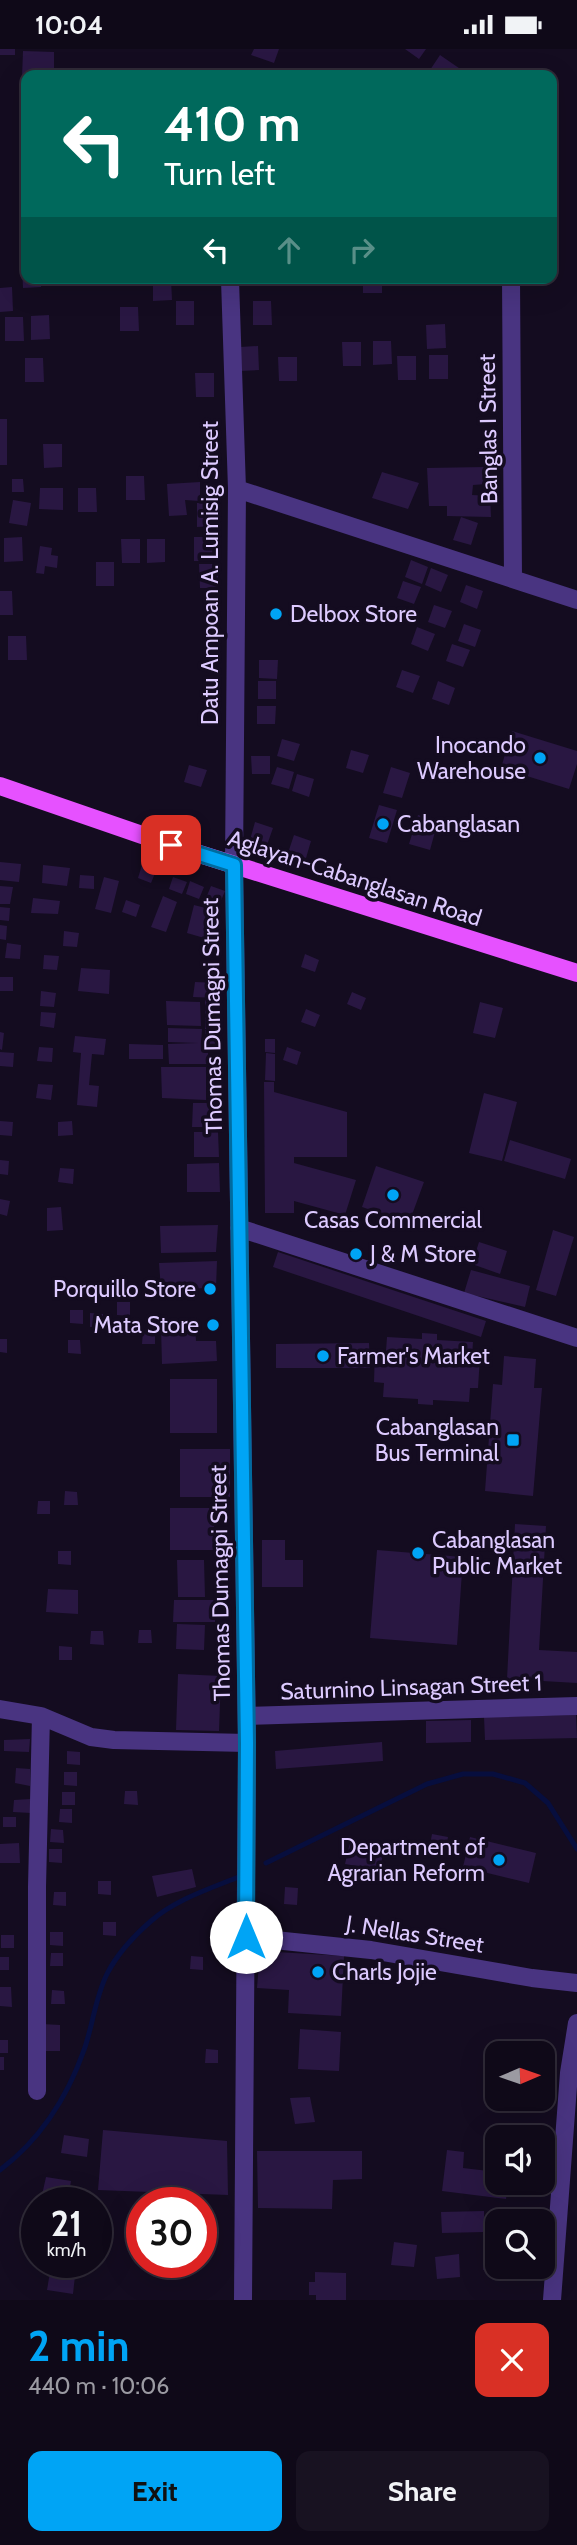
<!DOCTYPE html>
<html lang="en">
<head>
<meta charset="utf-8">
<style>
	body { margin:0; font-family:Cabin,sans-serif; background:#181221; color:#f1f3f6; height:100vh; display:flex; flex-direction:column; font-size:26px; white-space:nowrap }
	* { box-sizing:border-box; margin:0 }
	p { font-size:23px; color:#9b9aa2 }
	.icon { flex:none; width:38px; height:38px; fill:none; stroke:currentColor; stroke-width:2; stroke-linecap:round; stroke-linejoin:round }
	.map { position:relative; height:2251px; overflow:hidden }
	.side { display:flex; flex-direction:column; background:#0f0918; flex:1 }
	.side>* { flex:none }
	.hud { position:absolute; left:21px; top:21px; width:536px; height:214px; border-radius:14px; box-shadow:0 7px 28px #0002,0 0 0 2px #2f2a37; background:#00695c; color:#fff; overflow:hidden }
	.needle { width:46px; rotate:88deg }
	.buttons { position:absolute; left:485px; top:1992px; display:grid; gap:14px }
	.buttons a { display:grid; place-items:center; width:70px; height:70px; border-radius:14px; background:#0f0918; box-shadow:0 7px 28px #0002,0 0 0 2px #2f2a37; font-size:35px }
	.speed { position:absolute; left:21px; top:2138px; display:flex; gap:14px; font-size:35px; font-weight:700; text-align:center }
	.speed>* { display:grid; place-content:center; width:91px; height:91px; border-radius:50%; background:#0f0918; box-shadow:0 7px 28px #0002,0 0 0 2px #2f2a37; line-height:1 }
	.speed small { font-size:18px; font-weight:400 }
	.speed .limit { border:10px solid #d22; background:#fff; color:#111 }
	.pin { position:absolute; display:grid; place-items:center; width:60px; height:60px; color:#fff; margin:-30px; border-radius:14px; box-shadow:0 4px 10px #0006 }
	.me { position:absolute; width:77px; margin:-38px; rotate:0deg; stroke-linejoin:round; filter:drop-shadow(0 0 5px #0008) }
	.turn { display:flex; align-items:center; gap:24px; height:147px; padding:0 28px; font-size:32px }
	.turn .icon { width:91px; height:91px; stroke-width:2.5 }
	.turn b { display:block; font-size:49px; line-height:60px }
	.lanes { display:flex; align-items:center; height:66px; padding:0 28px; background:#0003; justify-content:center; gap:35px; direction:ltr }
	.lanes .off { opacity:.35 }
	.round { display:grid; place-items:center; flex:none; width:74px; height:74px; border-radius:14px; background:#181221 }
	.headline { display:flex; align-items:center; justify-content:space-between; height:119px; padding:0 28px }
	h1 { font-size:42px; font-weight:700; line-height:52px; color:#00a4f5 }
	.primary-button { display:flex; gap:14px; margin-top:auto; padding:14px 28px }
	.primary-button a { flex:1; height:80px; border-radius:14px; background:#00a4f5; color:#111; font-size:28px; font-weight:700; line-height:80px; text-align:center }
	.primary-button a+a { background:#181221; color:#f1f3f6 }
	.status { display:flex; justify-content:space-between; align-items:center; height:49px; padding:0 35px; background:#0f0918; direction:ltr }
	.status svg { height:19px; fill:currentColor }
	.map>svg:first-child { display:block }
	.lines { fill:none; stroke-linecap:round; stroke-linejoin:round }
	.stream { stroke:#070e3e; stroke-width:5 }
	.building { fill:#291742 }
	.minor { stroke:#493481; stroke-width:18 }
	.major { stroke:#e651ff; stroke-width:18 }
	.route-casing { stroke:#006b9f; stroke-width:18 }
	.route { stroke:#00a4f5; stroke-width:12 }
	.poi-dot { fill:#00a4f5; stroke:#140c20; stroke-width:2.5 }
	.labels { text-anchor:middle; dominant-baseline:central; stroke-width:7; stroke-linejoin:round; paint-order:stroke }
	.street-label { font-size:23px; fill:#ddcaff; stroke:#140c20 }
	.poi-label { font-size:23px; fill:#ddcaff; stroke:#140c20; text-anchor:start }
</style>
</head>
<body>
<div class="status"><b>10:04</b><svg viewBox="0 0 49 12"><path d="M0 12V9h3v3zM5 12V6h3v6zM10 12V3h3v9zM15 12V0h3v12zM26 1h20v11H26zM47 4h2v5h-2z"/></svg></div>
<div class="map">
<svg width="577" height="2251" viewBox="0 0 577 2251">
	<rect width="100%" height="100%" fill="#140c20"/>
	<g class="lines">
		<path class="stream" d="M266 1814 427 1735 463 1725H493L525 1734 548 1754 577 1800
			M0 2121C41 2090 67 2049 84 2001 93 1976 95 1949 107 1925 117 1905 135 1886 151 1872 176 1850 212 1839 241 1827"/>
	</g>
	<path class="building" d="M0 0H15V6H0Z
		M254 0H279L274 14 251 6Z
		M405 0H426L419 10Z
		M23 2 54 3V26L22 28Z
		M440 6 469 26H437L430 21Z
		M22 215H26V229H41V238L23 239Z
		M153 229H171L172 251 153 252Z
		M363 229H382V244H363Z
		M466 229H485V237H467Z
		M12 238 13 262 0 263V239Z
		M176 252H194V276H176Z
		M253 252H271L272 276H253Z
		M120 258H138L139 282H120Z
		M49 266 50 290 31 291V267Z
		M5 268H23L24 292H5Z
		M445 275 446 299 427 300 426 276Z
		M373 292H391L392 315 373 316Z
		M342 293H361V317H343Z
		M258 297 259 321 240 322V298Z
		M429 306H448V330H429Z
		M397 307H416V331H398Z
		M278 308H297V332H279Z
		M25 309H43L44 333H25Z
		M195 324H214V348H196Z
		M0 370H7V416H0Z
		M43 395H62V418L44 419Z
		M485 418 486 435 473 436 472 446 490 447 491 468 447 467V457H429L427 419Z
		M382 423 419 434 408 460 372 449Z
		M126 427H144L145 451H126Z
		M12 430H23L24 443H12Z
		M200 433V452L185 451 187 466 169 467 167 435Z
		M40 439H63V461L39 460Z
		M78 439H96L97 463H78Z
		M13 451 31 454 27 477 9 474Z
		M197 454H215L216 477 197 478Z
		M461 468 478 474 471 496 453 491Z
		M22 488 23 512 4 513V489Z
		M194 488H212L213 512H194Z
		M121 490H140V514H122Z
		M147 490H165V513L147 514Z
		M40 497 52 499 51 506 58 507 57 519 45 517 44 525 36 524Z
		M411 511 428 518 422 535 405 528Z
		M96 513H114V537H96Z
		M199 515H218V539H200Z
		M431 519 448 526 441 543 425 536Z
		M403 532 421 538 414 555 397 549Z
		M466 536 483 542 477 560 460 553Z
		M0 542H12L13 566H0Z
		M434 556 452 562 445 579 428 573Z
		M464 575 481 581 475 598 458 592Z
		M417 578 435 585 428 602 411 595Z
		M8 587H26L27 611H8Z
		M452 595 470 601 463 618 446 612Z
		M259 611H278L277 630 259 629Z
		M402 621 420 627 413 644 396 638Z
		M258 632H276V650H258Z
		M438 632 455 639 449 656 432 650Z
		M257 657H276L275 675H257Z
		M512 682 577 702V715L569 740 501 719Z
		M282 690 300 695 294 712 277 707Z
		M351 701 369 706 363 724 346 719Z
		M251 707H270V725H252Z
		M189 716 207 721 201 738 184 733Z
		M277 718 294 723 289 740 271 735Z
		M391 718 410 724 402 749 383 744Z
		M297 725 314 730 309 748 292 742Z
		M379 756 397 761 387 794 369 789Z
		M418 766 438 772 430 801 409 795Z
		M255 773 273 779 267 796 250 791Z
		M294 786 311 792 306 809 288 804Z
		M0 813 21 815 19 833 0 831Z
		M43 816 70 819 67 837 42 834Z
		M142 816 156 822 151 834 138 829Z
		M80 826 94 827V840L79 839Z
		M104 828 119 832 111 864 95 860Z
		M173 828 187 833 182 845 169 840Z
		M190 832 204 838 199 850 186 845Z
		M0 837 13 838 10 855H0Z
		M211 837 225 842 220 854 206 849Z
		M163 847 177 853 166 883 151 878Z
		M33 849 60 852 58 865 31 864Z
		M126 851 140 856 136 868 122 863Z
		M194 856 217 862 211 891 187 884Z
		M0 858 10 859 9 872 0 871Z
		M0 876 7 877 6 891 0 890Z
		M64 882 79 884 77 898 63 897Z
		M7 894 21 896 20 910 5 909Z
		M305 905 319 911 315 923 301 918Z
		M44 906 59 907 57 921 43 920Z
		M81 919 110 921 109 945 78 942Z
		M0 928H13V942H0Z
		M195 933 219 934 218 949 193 948Z
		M41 942 56 944 54 958 40 957Z
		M352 943 366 949 361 961 347 955Z
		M205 951 220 952V965H205Z
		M166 952 200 953 201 977 167 976Z
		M480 953 503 959 495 989 473 984Z
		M306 960 320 966 315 978 301 973Z
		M41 963 56 964 54 979 40 977Z
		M205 966H220V980H205Z
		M168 979 202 980 201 995H205V981H220V995H208V1015H169L168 995 198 994 168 993Z
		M0 983 4 984 2 1001 0 1000Z
		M75 987 106 990 104 1006 92 1005 89 1036 99 1037 97 1058 77 1056 81 1004 73 1003Z
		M265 990H275V1004L265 1003Z
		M129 995 163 996V1010H129Z
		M39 998 53 999 52 1013 37 1012Z
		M287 998 301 1003 297 1016 283 1011Z
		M0 1003 14 1004 13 1018 0 1017Z
		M266 1004 275 1005V1032L265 1031Z
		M161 1018H206V1051L162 1049Z
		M264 1033H274V1043L347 1063V1108H294V1114L356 1131 345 1166 294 1152V1164H265Z
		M38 1035 53 1036 51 1051 36 1049Z
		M484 1044 517 1053 502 1112 469 1104Z
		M193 1054H217V1078H192Z
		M0 1072 13 1073 12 1087 0 1086Z
		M72 1072 73 1086 58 1087V1073Z
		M194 1083H218L219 1108H194Z
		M510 1091 571 1110 565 1130 504 1112Z
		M0 1111 9 1112 8 1126 0 1125Z
		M219 1114 220 1143H187V1115Z
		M376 1117 424 1133 409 1174 362 1158Z
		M60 1119 74 1120 73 1135 58 1133Z
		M0 1150 10 1152 7 1167 0 1165Z
		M61 1158 63 1181 47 1182V1159Z
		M218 1176 216 1203 161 1204 160 1177Z
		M553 1181 574 1188 556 1247 536 1241Z
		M479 1193 507 1202 500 1225 472 1215Z
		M278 1203 486 1272 481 1288 273 1218Z
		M217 1212 216 1239 161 1240 159 1214Z
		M471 1221 530 1237 525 1258 464 1244Z
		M117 1253H130V1267L117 1266Z
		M70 1261H83V1275L70 1274Z
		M90 1264 103 1265V1278H90Z
		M195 1277 196 1292H216L217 1312 162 1315 161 1279Z
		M143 1282H155V1295H142Z
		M422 1284 437 1285V1291L473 1293 472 1307 480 1308 478 1339H470L469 1353 433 1351V1356L418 1355V1350L383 1348 384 1334 374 1333 375 1301 386 1302 387 1288 422 1290Z
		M0 1290H7V1304L0 1303Z
		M68 1291H80L81 1305 68 1304Z
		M369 1294 370 1319H276V1295Z
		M504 1307 536 1310 534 1339H542L533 1447 485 1442 493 1335 502 1336Z
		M170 1330H217V1384H170Z
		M180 1400H230V1448H180Z
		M65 1442 77 1443 78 1456H64Z
		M38 1452H50V1465H37Z
		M170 1459H214V1480H224V1501H170Z
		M515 1475 546 1477 539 1601 577 1603V1634L507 1630Z
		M262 1491H285V1511H303V1538H262Z
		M377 1501 463 1508 457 1596 370 1589Z
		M58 1502H71V1516L58 1515Z
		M177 1511H204L205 1548H178Z
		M48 1540 78 1541V1565L46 1563Z
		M174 1551H215V1573H173Z
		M177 1575 205 1576 204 1601 176 1600Z
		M139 1581H151L152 1594H138Z
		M91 1582H103L104 1596 90 1595Z
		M59 1597 72 1598V1611H59Z
		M178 1625 221 1627 219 1682 176 1681Z
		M576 1666 577 1689 485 1691 484 1668Z
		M471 1671V1693L426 1694V1672Z
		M30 1690 29 1703 4 1702V1691Z
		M382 1693 383 1712 276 1720 275 1702Z
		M67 1702 80 1703V1716L67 1715Z
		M16 1719 30 1720V1737L15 1734Z
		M64 1723H77V1737L64 1736Z
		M125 1742H137L138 1756 124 1755Z
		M62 1743H75V1756H62Z
		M31 1750V1764L13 1763 14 1751Z
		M60 1760H72V1774L59 1773Z
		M3 1768H16V1778H3Z
		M51 1780 63 1781 64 1794 50 1793Z
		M432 1785 448 1788 445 1804 429 1801Z
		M470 1788 536 1804 529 1834 463 1818Z
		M350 1793 384 1799 380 1821 345 1815Z
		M19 1794 20 1814H0V1795Z
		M49 1800H62V1814L49 1813Z
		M192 1820 196 1838 157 1848 152 1827Z
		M98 1832H111V1846L98 1845Z
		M285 1838 298 1839 297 1856 284 1855Z
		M54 1843H66V1857L53 1856Z
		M103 1873H116V1887L103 1886Z
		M50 1883H63V1897L50 1896Z
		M1 1886H14V1899H1Z
		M260 1902 344 1907 341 1967 288 1964 289 1941 257 1939Z
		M51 1904H63V1917H50Z
		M191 1907 203 1908V1921L190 1920Z
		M0 1908H9V1921H0Z
		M0 1938H11L12 1958 0 1957Z
		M52 1941 64 1942 65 1955H51Z
		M42 1975 60 1976V2002H42Z
		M300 1980 341 1983 339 2022 298 2020Z
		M0 1991H8V2004H0Z
		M206 2000 218 2001V2014H205Z
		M0 2008H4V2021H0Z
		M310 2048 315 2073 295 2075 290 2049Z
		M103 2081 227 2092 228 2146 98 2141Z
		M64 2086 89 2090 87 2108 61 2104Z
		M447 2101 464 2103 463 2119 497 2123V2133H508L506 2150 442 2142Z
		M257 2102H362V2130L333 2131 332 2160 258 2159Z
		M46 2128 71 2132 68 2150 42 2146Z
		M484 2162V2183L442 2184 441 2163Z
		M30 2166 37 2167V2185L26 2183Z
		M394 2193 417 2196 414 2218 391 2216Z
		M486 2198 497 2199V2217H507L506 2223 483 2221Z
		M459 2205 460 2228 437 2230 435 2208Z
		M50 2223 75 2227 73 2245 47 2241Z
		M315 2223 346 2224V2251H316V2246H309V2233H315Z"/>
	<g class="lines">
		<path class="minor" d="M511 229 513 530
			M230 231 237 440 234 816 247 1694 243 2251
			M237 440 577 551
			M239 1179 577 1289
			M0 1660 41 1667 91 1688 114 1691 247 1694
			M247 1667 577 1657
			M246 1888 371 1901 532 1929 577 1934
			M37 2042V1838L41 1667
			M552 2251 569 2024 577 1974"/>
		<path class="major" d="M0 737 171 796 577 924"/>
	</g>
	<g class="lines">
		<g class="route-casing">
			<path id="route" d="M171 796 234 816 247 1694 246 1888"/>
		</g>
		<use href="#route" class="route"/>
	</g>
	<g class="poi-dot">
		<circle cx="276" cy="565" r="7"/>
		<circle cx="540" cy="709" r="7"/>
		<circle cx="383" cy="775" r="7"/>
		<circle cx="393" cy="1146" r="7"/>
		<circle cx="356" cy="1205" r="7"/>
		<circle cx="210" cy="1240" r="7"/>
		<circle cx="213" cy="1276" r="7"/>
		<circle cx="323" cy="1307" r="7"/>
		<rect x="506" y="1384" width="14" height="14" rx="3.5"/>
		<circle cx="418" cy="1504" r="7"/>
		<circle cx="499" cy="1811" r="7"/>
		<circle cx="318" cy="1923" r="7"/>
	</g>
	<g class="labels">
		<g class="street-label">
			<text transform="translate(488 380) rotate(-91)">Banglas I Street</text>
			<text transform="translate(210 524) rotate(-90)">Datu Ampoan A. Lumisig Street</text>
			<text transform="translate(355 829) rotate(18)">Aglayan-Cabanglasan Road</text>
			<text transform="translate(212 967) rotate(-91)">Thomas Dumagpi Street</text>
			<text transform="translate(220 1534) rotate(-91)">Thomas Dumagpi Street</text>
			<text transform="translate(411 1638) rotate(-2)">Saturnino Linsagan Street 1</text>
			<text transform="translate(415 1885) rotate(9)">J. Nellas Street</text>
		</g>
		<g class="poi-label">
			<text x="290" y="565">Delbox Store</text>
			<text x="526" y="696" text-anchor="end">Inocando<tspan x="526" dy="26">Warehouse</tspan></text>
			<text x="397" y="775">Cabanglasan</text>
			<text x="393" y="1171" text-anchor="middle">Casas Commercial</text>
			<text x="370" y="1205">J &amp; M Store</text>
			<text x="196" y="1240" text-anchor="end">Porquillo Store</text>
			<text x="199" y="1276" text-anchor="end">Mata Store</text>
			<text x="337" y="1307">Farmer's Market</text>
			<text x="499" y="1378" text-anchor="end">Cabanglasan<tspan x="499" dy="26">Bus Terminal</tspan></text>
			<text x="432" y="1491">Cabanglasan<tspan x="432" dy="26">Public Market</tspan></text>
			<text x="485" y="1798" text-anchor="end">Department of<tspan x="485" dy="26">Agrarian Reform</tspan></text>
			<text x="332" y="1923">Charls Jojie</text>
		</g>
	</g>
</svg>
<div class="buttons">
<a><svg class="needle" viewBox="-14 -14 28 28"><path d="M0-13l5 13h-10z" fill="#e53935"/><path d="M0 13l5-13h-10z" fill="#9b9aa2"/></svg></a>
<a><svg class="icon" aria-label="sound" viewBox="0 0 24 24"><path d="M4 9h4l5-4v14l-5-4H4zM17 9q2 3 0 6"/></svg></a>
<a><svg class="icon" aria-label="search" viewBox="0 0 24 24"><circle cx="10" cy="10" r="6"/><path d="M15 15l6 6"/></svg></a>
</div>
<div class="speed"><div>21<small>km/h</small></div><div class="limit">30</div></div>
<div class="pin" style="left:171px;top:796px;background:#d93025"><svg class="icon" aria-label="arrive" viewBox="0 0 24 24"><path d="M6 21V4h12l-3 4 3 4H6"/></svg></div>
<svg class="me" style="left:246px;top:1888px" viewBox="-20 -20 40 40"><circle r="19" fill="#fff"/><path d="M0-13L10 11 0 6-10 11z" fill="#00a4f5"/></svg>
<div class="hud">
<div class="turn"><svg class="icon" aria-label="left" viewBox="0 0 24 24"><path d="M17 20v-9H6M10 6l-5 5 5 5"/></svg><div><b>410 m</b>Turn left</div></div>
<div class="lanes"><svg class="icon" aria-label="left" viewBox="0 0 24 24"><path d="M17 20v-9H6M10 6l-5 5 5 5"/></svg><svg class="icon off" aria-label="ahead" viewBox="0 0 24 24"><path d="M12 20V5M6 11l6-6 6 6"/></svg><svg class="icon off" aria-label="right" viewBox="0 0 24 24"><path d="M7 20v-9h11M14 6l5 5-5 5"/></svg></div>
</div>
</div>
<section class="side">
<div class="headline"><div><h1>2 min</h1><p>440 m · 10:06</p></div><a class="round" style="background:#d93025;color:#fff"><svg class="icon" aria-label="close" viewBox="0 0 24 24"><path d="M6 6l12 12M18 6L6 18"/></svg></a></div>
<div class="primary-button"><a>Exit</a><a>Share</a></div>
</section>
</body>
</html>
